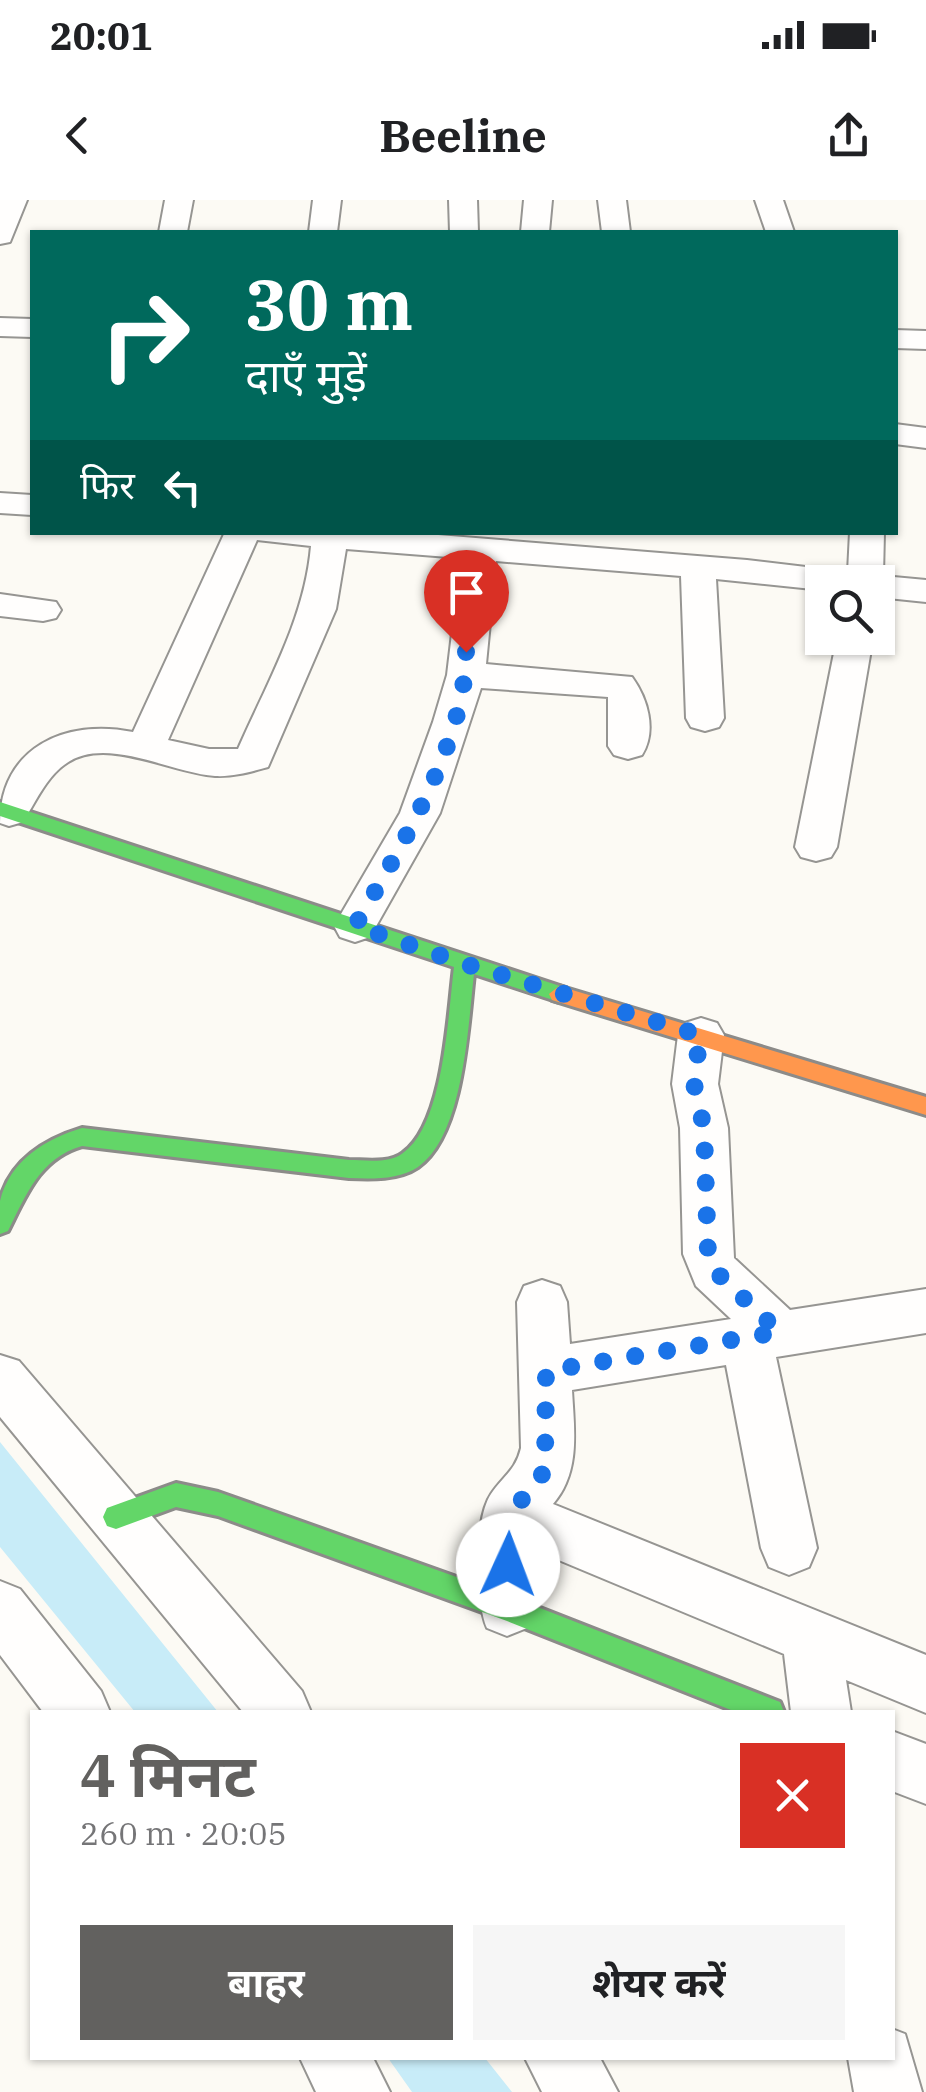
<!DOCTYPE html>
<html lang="hi">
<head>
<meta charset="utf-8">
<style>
	body { margin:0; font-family:"IBM Plex Serif","Noto Sans Devanagari",serif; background:#f6f6f6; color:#202124; height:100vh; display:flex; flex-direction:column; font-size:38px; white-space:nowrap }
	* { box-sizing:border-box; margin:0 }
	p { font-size:32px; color:#757577 }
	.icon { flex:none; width:55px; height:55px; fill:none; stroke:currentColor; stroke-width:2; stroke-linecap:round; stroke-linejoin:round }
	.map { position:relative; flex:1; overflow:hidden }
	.details { position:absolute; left:30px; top:1510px; width:865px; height:350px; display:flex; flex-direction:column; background:#fff; border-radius:0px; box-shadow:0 2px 8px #0004 }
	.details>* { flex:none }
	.banner { position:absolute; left:30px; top:30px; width:868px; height:305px; border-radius:0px; box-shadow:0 2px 8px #0004; background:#00695c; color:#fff; overflow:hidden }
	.controls { position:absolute; left:805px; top:365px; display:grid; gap:20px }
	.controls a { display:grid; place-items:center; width:90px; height:90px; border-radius:0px; background:#fff; box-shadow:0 2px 8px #0004; font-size:50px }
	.pin { position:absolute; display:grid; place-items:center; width:85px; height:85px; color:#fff; margin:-102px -42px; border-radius:50% 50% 50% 0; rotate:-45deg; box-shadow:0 0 10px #0007 }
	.pin .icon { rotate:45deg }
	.me { position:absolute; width:110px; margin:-55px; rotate:2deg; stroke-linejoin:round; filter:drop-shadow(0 0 8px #0008) }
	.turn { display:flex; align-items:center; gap:35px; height:210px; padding:0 50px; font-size:45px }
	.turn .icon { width:130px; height:130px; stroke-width:2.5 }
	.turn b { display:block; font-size:70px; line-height:85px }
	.then { display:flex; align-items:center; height:95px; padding:0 50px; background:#0003; gap:20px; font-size:38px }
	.round { display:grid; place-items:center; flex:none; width:105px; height:105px; border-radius:0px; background:#f6f6f6 }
	.head { display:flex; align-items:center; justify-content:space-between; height:170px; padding:0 50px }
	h1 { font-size:60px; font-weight:700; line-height:75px; color:#62615f }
	.action { display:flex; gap:20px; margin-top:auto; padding:20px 50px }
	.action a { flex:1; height:115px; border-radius:0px; background:#62615f; color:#fff; font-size:40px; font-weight:700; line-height:115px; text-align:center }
	.action a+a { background:#f6f6f6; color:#202124 }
	.status { display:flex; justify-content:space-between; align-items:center; height:70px; padding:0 50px; background:#fff; direction:ltr }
	.status svg { height:28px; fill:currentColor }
	header { display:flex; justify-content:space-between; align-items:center; height:130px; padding:0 50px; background:#fff; font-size:45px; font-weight:700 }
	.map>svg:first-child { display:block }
	.water { fill:#c8ecf8 }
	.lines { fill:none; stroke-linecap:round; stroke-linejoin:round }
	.street-casing { stroke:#969592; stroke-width:4 }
	.fast-casing { stroke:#8c8b89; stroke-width:6 }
	.slow-casing { stroke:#8c8b89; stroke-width:6 }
	.street { fill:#fffefd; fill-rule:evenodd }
	.fast { fill:#63d668; fill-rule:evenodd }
	.slow { fill:#ff974d; fill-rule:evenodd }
	.route { stroke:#1a73e8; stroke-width:18; stroke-dasharray:0 32.4 }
</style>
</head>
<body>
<div class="status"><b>20:01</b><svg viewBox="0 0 49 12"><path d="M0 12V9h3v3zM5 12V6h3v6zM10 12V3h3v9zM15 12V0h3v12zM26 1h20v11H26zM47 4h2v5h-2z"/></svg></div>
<header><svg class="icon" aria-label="back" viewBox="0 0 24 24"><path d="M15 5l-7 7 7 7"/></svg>Beeline<svg class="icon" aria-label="share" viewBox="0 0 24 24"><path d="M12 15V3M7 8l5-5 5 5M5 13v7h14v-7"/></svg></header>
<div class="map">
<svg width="926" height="1892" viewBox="0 0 926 1892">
	<rect width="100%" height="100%" fill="#fcfaf4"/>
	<path class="water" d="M0 1242 218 1512H135L0 1347Z
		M388 1858H485L512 1892H412Z"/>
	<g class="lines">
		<g class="street-casing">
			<path id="street" d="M0 0H27L10 42 0 44Z
				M165 0H193L187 32H159Z
				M313 0H341L337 32H309Z
				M449 0H477L478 32H450Z
				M524 0H552L549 32H521Z
				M598 0H626L630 32H602Z
				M755 0H783L794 32H766Z
				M0 118 32 119V137L0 136Z
				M895 130 926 131V149L895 148Z
				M895 224 926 228V248L895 244Z
				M0 293 32 295V315L0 313Z
				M225 332H401L747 360 848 372 850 332H884L883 376 926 380V402L878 397V382H822V390L716 379 724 518 719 527 705 531 691 527 686 518 681 376 496 361 486 464 632 477C648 499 657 531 642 555L628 559 614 555 608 546V497L481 488 440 613 370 737 355 742 340 737 334 726 400 613 433 522 447 475 461 358 346 349 336 409 268 567C250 572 234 577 215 576 170 573 104 534 64 565 46 578 35 603 23 622L9 626 0 623C0 548 65 518 133 532ZM257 340 311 346C305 418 267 483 238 549H209L168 540Z
				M0 394 56 402 61 410 56 418 43 421 0 416Z
				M837 438H873L837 647 831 657 816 661 801 657 795 647Z
				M701 818 717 823 724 835 718 884 728 928 734 1058 790 1110 926 1089V1133L776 1157 817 1348 809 1367 789 1375 769 1367 761 1348 726 1165 572 1190C574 1229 581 1272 553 1304L926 1455V1513L846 1480 851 1512H791L784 1454 537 1351 536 1408 527 1428 507 1436 487 1428C475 1401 474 1319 491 1294 503 1276 516 1270 521 1248L517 1102 524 1086 542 1080 560 1086 567 1102 570 1144 731 1119 696 1086 683 1054 680 928 672 884 678 835 685 823Z
				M0 1155 19 1161 302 1491 311 1512H243L0 1217Z
				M0 1381 20 1389 101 1491 110 1512H43L0 1455Z
				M892 1531 926 1544V1604L892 1591Z
				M892 1829 905 1834 922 1892H854L848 1858H892Z
				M300 1858H373L390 1892H316Z
				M525 1858H600L618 1892H542Z"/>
		</g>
		<g class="fast-casing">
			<path id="fast" d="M0 602 566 788 569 794 559 802 474 774C468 825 464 935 418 967 399 980 371 979 349 978L82 946C40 958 26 995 8 1031L0 1034C0 1024 0 1011 0 1001 10 960 46 939 82 928L349 960C365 960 389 964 403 953 444 924 448 815 454 767L0 616Z
				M176 1283 218 1292 507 1395 780 1502 784 1512H736L507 1421 218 1316 176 1307 116 1329 107 1326 103 1317 107 1308Z"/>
		</g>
		<g class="slow-casing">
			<path id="slow" d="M559 786 926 897V915L552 800 549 794Z"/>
		</g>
		<use href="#street" class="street"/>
		<use href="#fast" class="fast"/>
		<use href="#slow" class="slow"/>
	</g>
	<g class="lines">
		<path class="route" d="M466 452C466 542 399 650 355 726L465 764 700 835 694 884 704 928 708 1054 714 1070 779 1132 546 1171 545 1263 541 1278 510 1313 508 1365"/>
	</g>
</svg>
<div class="controls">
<a><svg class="icon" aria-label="search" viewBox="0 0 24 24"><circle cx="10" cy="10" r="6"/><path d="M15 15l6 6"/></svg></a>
</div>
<div class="pin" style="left:466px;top:452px;background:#d93025"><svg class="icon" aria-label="arrive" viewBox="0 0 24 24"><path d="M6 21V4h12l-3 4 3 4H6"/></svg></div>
<svg class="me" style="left:508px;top:1365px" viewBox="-20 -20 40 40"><circle r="19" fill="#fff"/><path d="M0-13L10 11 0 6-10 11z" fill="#1a73e8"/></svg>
<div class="banner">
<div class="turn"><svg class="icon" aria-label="right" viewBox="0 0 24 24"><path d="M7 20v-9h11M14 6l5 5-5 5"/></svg><div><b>30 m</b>दाएँ मुड़ें</div></div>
<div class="then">फिर<svg class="icon" aria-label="left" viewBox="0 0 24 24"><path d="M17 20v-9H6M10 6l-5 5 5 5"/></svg></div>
</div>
<section class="details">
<div class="head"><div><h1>4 मिनट</h1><p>260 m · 20:05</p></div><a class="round" style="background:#d93025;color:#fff"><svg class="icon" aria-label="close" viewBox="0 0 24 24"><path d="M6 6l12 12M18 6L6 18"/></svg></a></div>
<div class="action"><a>बाहर</a><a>शेयर करें</a></div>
</section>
</div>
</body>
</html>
